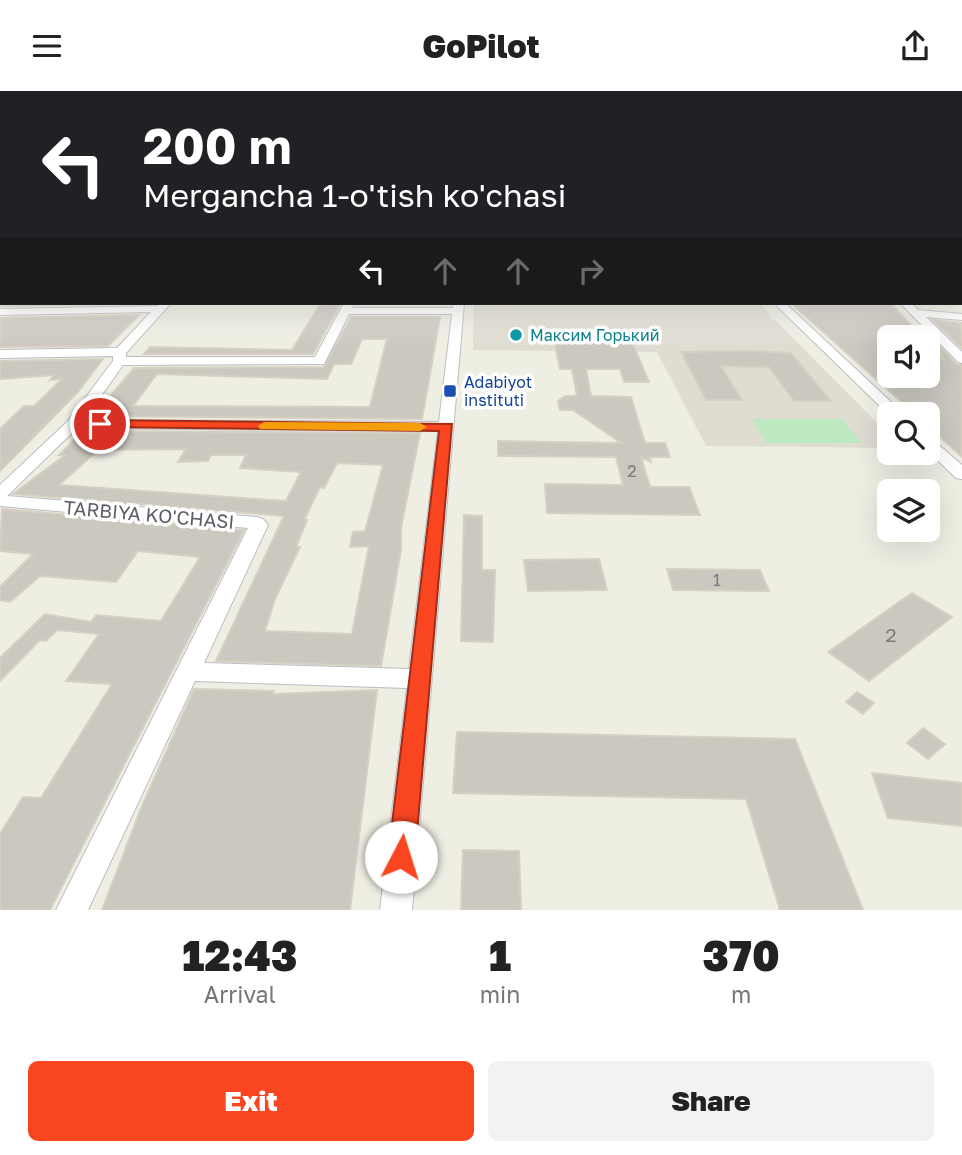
<!DOCTYPE html>
<html lang="en">
<head>
<meta charset="utf-8">
<style>
	body { margin:0; font-family:"Golos Text",sans-serif; background:#f2f2f2; color:#222; height:100vh; display:flex; flex-direction:column; font-size:26px; white-space:nowrap }
	* { box-sizing:border-box; margin:0 }
	p { font-size:23px; color:#767676 }
	.icon { flex:none; width:38px; height:38px; fill:none; stroke:currentColor; stroke-width:2; stroke-linecap:round; stroke-linejoin:round }
	.map { position:relative; height:819px; overflow:hidden }
	.details { display:flex; flex-direction:column; background:#fff; flex:1 }
	.details>* { flex:none }
	.top-card { position:absolute; left:0px; top:0px; width:962px; height:214px; box-shadow:0 7px 28px #0002; background:#202124; color:#fff; overflow:hidden }
	.buttons { position:absolute; left:877px; top:234px; display:grid; gap:14px }
	.buttons a { display:grid; place-items:center; width:63px; height:63px; border-radius:10px; background:#fff; box-shadow:0 7px 28px #0002; font-size:35px }
	.pin { position:absolute; display:grid; place-items:center; width:60px; height:60px; color:#fff; margin:-30px; border:4px solid #fff; border-radius:50%; box-shadow:0 2px 7px #0007 }
	.me { position:absolute; width:77px; margin:-38px; rotate:5deg; stroke-linejoin:round; filter:drop-shadow(0 0 5px #0008) }
	.turn { display:flex; align-items:center; gap:24px; height:147px; padding:0 28px; font-size:32px }
	.turn .icon { width:91px; height:91px; stroke-width:2.5 }
	.turn b { display:block; font-size:49px; line-height:60px }
	.lanes { display:flex; align-items:center; height:66px; padding:0 28px; background:#0003; justify-content:center; gap:35px; direction:ltr }
	.lanes .off { opacity:.35 }
	.eta { display:flex; justify-content:space-evenly; align-items:center; height:119px; text-align:center }
	.eta b { font-size:42px; font-weight:800; line-height:49px }
	.primary-button { display:flex; gap:14px; margin-top:auto; padding:14px 28px }
	.primary-button a { flex:1; height:80px; border-radius:10px; background:#f94520; color:#fff; font-size:28px; font-weight:800; line-height:80px; text-align:center }
	.primary-button a+a { background:#f2f2f2; color:#222 }
	header { display:flex; justify-content:space-between; align-items:center; height:91px; padding:0 28px; background:#fff; font-size:32px; font-weight:800 }
	.map>svg:first-child { display:block }
	.education { fill:#dfddd2 }
	.green { fill:#bde9c1 }
	.building { fill:#cbc8c0; stroke:#d5d0c1; stroke-width:2; fill-rule:evenodd }
	.lines { fill:none; stroke-linecap:round; stroke-linejoin:round }
	.minor-casing { stroke:#bbbdc3; stroke-width:2 }
	.highway-casing { stroke:#f3bd00; stroke-width:3 }
	.minor { fill:#fff; fill-rule:evenodd }
	.highway { fill:#ffec8b; fill-rule:evenodd }
	.route { fill:#f94520; stroke:#a22d15; stroke-width:2 }
	.slow { fill:#f59e0b }
	.culture-dot { fill:#0f9aa8; stroke:#fff; stroke-width:2.5 }
	.transit-dot { fill:#1a4fb4; stroke:#fff; stroke-width:2.5 }
	.labels { text-anchor:middle; dominant-baseline:central; stroke-width:7; stroke-linejoin:round; paint-order:stroke }
	.far-culture-label { font-size:16px; fill:#0d838f; stroke:#fff; text-anchor:start }
	.far-transit-label { font-size:16px; fill:#164399; stroke:#fff; text-anchor:start }
	.number-label { font-size:16px; fill:#77797c }
	.street-label { font-size:19px; fill:#5b5f65; stroke:#fff }
	.near-number-label { font-size:19px; fill:#77797c }
</style>
</head>
<body>
<header><svg class="icon" aria-label="menu" viewBox="0 0 24 24"><path d="M4 6h16M4 12h16M4 18h16"/></svg>GoPilot<svg class="icon" aria-label="share" viewBox="0 0 24 24"><path d="M12 15V3M7 8l5-5 5 5M5 13v7h14v-7"/></svg></header>
<div class="map">
<svg width="962" height="819" viewBox="0 0 962 819">
	<rect width="100%" height="100%" fill="#efeee3"/>
	<path class="education" d="M474 212H760L772 227 769 228 776 230 889 344V357L706 355 657 261 473 259Z"/>
	<path class="green" d="M752 328H842L862 352H766Z"/>
	<path class="building" d="M37 212H150L0 215Z
		M321 212H341L313 263H144L150 256 292 259Z
		M791 212H890L923 247H877L889 257V285L928 288V252L945 271 937 253 956 273 962 274V366L928 335V324H916Z
		M139 224 108 255 0 256V227Z
		M351 226H440L422 328 93 325 134 277 324 276ZM362 248H387L370 316 133 315 157 283 327 288 334 273H351Z
		M933 229 962 232V257Z
		M553 244H629L649 291H624L620 278H586L591 305 631 306 645 352H665L670 366H649L651 371 641 366 650 396H689L700 424 547 422 545 393 623 394 616 366 498 365V350L621 352 573 319H560L558 310 565 305H577L572 278H560Z
		M750 260 791 262 831 310H794L769 276 721 275 742 309H706L681 261Z
		M103 268 77 302 0 380V338L24 315H34L62 288 50 289 54 284 0 288V270Z
		M83 340 420 342 401 437V459L381 575 216 570 284 425 13 403 65 364H59ZM186 358 178 371 208 370 211 364H246L240 377 301 381 286 410 59 394 98 359ZM337 372 383 374 365 440 353 441 350 456 369 455 352 543 265 540 275 508 300 456H296L307 429H304L320 396 324 397Z
		M2 418 244 439 50 819H0V743L23 706 41 707 112 593 66 590 99 543 57 539 46 550 40 549 0 590V567L45 523 91 531 96 524 161 530 200 466 138 460 116 491 40 485 10 511 0 509V496L33 463 0 460Z
		M464 424 482 425V479H495L493 551 461 550Z
		M599 468 607 499 528 500 524 469Z
		M667 478 760 479 769 500 673 499Z
		M912 502 952 526 869 590 828 561Z
		M194 598 274 600 273 603 377 599 350 819H102L142 715Z
		M857 601 874 612 863 623 846 611Z
		M923 637 945 653 928 668 907 652Z
		M457 641 795 648 863 819H780L746 708 453 702Z
		M872 682 962 692V735L888 727Z
		M463 759 519 760 521 819H461Z"/>
	<g class="lines">
		<g class="minor-casing">
			<path id="minor" d="M961 157H962V163H961Z
				M160 212H171L126 262V266H315L344 212H354L352 217H453L454 212H464L412 819H380L407 597 195 590 88 819H56L248 437 0 415V394L68 330 113 270V265L0 267V259L117 257 151 221 0 224V218L157 215ZM349 223H452L439 331 84 329 123 274 324 273ZM77 337 438 340 409 578 204 572 268 434 263 428 257 426 7 405Z
				M774 212H785L905 324H889Z
				M900 212H911L918 219 962 223V229L926 226 962 261V272L958 271Z
				M928 347 933 349 962 374V388L956 387 928 360Z"/>
		</g>
		<g class="highway-casing">
			<path id="highway" d="M0 154H2L0 163Z"/>
		</g>
		<use href="#minor" class="minor"/>
		<use href="#highway" class="highway"/>
	</g>
	<linearGradient id="sky" x2="0" y2="1"><stop stop-color="#8dbff1"/><stop offset="0.55" stop-color="#f8f7f2"/><stop offset="1" stop-color="#f8f7f2" stop-opacity="0"/></linearGradient>
	<rect width="962" height="256" fill="url(#sky)"/>
	<path class="route" d="M100 329 452 333 415 766 411 775 401 779 392 775 388 766 439 340 95 336 93 333Z"/>
	<path class="slow" d="M264 331 420 332 427 336 420 340 260 338 258 335Z"/>
	<circle class="culture-dot" cx="516" cy="244" r="7"/>
	<rect class="transit-dot" x="443" y="293" width="14" height="14" rx="3.5"/>
	<g class="labels">
		<g class="far-culture-label">
			<text x="530" y="244">Максим Горький</text>
		</g>
		<g class="far-transit-label">
			<text x="464" y="291">Adabiyot<tspan x="464" dy="18">instituti</tspan></text>
		</g>
		<g class="number-label">
			<text x="632" y="380">2</text>
			<text x="717" y="489">1</text>
		</g>
		<g class="street-label">
			<text transform="translate(149 423) rotate(5)">TARBIYA KO'CHASI</text>
		</g>
		<g class="near-number-label">
			<text x="891" y="543">2</text>
		</g>
	</g>
</svg>
<div class="buttons">
<a><svg class="icon" aria-label="sound" viewBox="0 0 24 24"><path d="M4 9h4l5-4v14l-5-4H4zM17 9q2 3 0 6"/></svg></a>
<a><svg class="icon" aria-label="search" viewBox="0 0 24 24"><circle cx="10" cy="10" r="6"/><path d="M15 15l6 6"/></svg></a>
<a><svg class="icon" aria-label="layers" viewBox="0 0 24 24"><path d="M12 4l9 5-9 5-9-5zM3 14l9 5 9-5"/></svg></a>
</div>
<div class="pin" style="left:100px;top:333px;background:#d93025"><svg class="icon" aria-label="arrive" viewBox="0 0 24 24"><path d="M6 21V4h12l-3 4 3 4H6"/></svg></div>
<svg class="me" style="left:401px;top:766px" viewBox="-20 -20 40 40"><circle r="19" fill="#fff"/><path d="M0-13L10 11 0 6-10 11z" fill="#f94520"/></svg>
<div class="top-card">
<div class="turn"><svg class="icon" aria-label="left" viewBox="0 0 24 24"><path d="M17 20v-9H6M10 6l-5 5 5 5"/></svg><div><b>200 m</b>Mergancha 1-o'tish ko'chasi</div></div>
<div class="lanes"><svg class="icon" aria-label="left" viewBox="0 0 24 24"><path d="M17 20v-9H6M10 6l-5 5 5 5"/></svg><svg class="icon off" aria-label="ahead" viewBox="0 0 24 24"><path d="M12 20V5M6 11l6-6 6 6"/></svg><svg class="icon off" aria-label="ahead" viewBox="0 0 24 24"><path d="M12 20V5M6 11l6-6 6 6"/></svg><svg class="icon off" aria-label="right" viewBox="0 0 24 24"><path d="M7 20v-9h11M14 6l5 5-5 5"/></svg></div>
</div>
</div>
<section class="details">
<div class="eta">
<div><b>12:43</b><p>Arrival</p></div>
<div><b>1</b><p>min</p></div>
<div><b>370</b><p>m</p></div>
</div>
<div class="primary-button"><a>Exit</a><a>Share</a></div>
</section>
</body>
</html>
